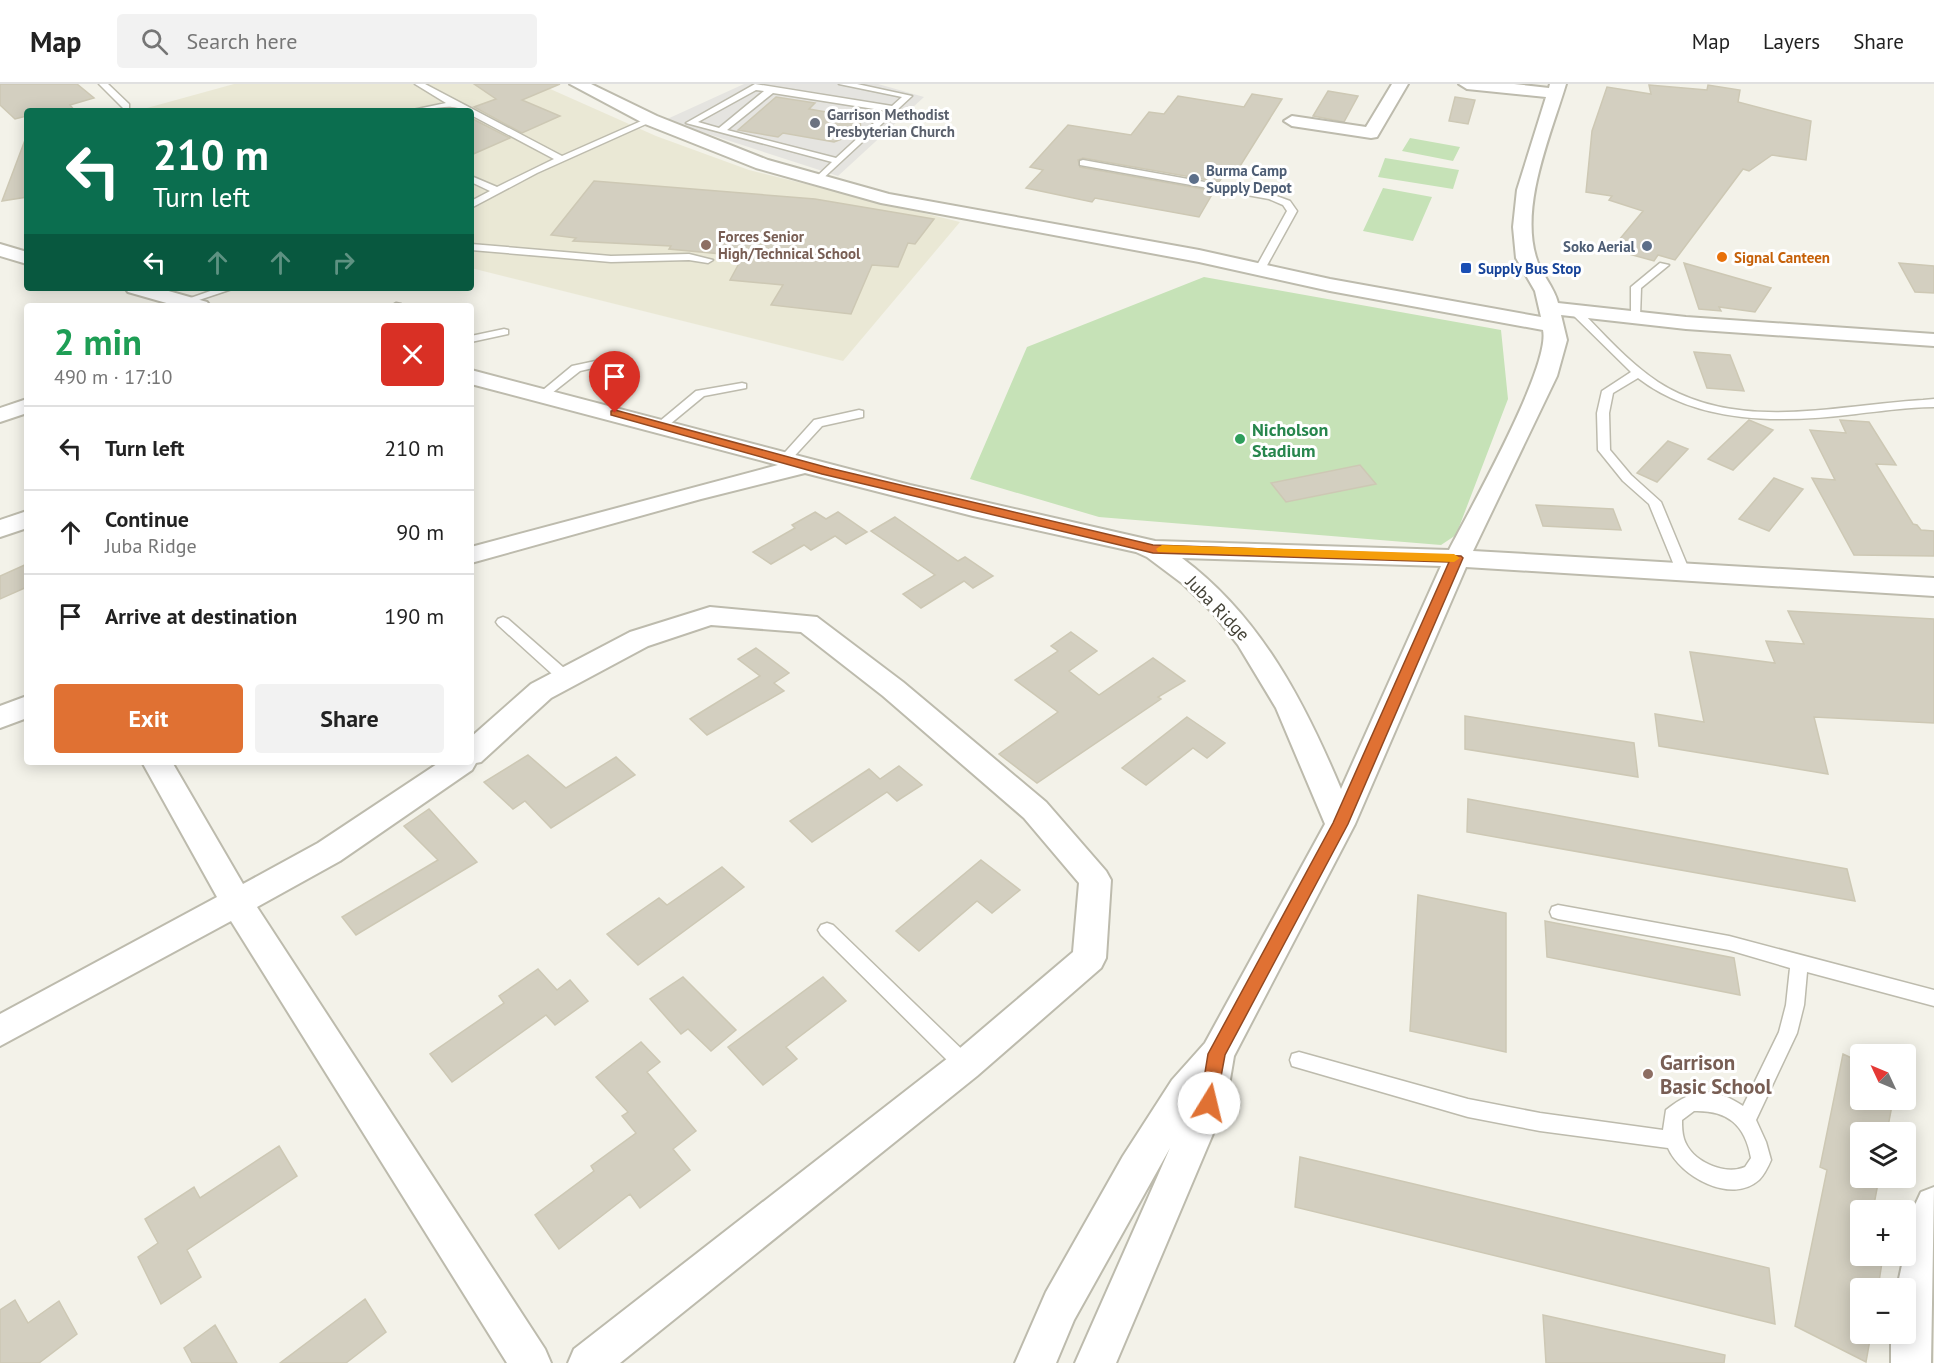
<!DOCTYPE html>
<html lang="en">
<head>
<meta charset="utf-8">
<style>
	body { margin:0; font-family:"PT Sans",sans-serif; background:#f2f2f2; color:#222; height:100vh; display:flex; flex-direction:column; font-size:22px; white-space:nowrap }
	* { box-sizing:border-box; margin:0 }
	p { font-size:20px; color:#767676 }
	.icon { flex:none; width:33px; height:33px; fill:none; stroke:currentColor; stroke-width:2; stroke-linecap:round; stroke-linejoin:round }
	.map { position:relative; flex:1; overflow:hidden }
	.side { position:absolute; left:24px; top:219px; width:450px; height:462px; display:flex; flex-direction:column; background:#fff; border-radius:6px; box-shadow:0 3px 15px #0003 }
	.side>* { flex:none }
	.hud { position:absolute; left:24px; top:24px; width:450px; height:183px; border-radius:6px; box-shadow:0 3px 15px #0003; background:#0b6e4f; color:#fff; overflow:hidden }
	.needle { width:39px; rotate:314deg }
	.tools { position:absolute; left:1850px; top:960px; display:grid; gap:12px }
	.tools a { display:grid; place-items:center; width:66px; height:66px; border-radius:6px; background:#fff; box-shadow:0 3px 15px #0003; font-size:30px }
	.pin { position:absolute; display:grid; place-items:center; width:51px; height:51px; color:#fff; margin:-62px -26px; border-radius:50% 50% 50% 0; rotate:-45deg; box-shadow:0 0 6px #0007 }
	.pin .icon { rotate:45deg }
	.me { position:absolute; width:66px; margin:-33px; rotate:9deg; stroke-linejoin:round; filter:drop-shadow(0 0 4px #0008) }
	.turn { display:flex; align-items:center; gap:21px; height:126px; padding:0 30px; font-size:27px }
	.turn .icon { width:78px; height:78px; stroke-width:2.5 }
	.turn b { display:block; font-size:42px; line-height:51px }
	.lanes { display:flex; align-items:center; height:57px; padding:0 30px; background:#0003; justify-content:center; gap:30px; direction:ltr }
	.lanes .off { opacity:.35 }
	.round { display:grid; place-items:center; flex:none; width:63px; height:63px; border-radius:6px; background:#f2f2f2 }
	.summary { display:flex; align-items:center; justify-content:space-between; height:102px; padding:0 30px }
	h1 { font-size:36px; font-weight:600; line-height:45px; color:#1e9e55 }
	.button { display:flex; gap:12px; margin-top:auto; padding:12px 30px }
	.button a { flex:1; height:69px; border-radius:6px; background:#e07133; color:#fff; font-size:24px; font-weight:600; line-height:69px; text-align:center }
	.button a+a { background:#f2f2f2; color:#222 }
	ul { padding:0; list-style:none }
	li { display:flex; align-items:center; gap:18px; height:84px; padding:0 30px; border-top:2px solid #e0e0e0 }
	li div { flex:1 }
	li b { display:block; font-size:22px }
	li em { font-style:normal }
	header { display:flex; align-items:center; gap:36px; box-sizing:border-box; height:84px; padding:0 30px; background:#fff; border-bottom:2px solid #e0e0e0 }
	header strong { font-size:28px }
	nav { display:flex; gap:33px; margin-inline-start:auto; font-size:21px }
	.search { width:420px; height:54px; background:#f2f2f2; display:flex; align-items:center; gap:15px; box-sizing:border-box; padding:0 21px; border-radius:6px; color:#767676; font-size:22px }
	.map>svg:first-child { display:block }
	.education { fill:#eae8d5 }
	.green { fill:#c6e2b7 }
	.parking { fill:#e5e4e0; fill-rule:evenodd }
	.building { fill:#d3cfc0; stroke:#cdc8b4; stroke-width:1.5 }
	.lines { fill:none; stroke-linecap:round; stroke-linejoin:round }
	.service-casing { stroke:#bdbbad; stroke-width:3 }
	.minor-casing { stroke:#bdbbad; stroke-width:4 }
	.service { fill:#fff; fill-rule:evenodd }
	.minor { fill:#fff; fill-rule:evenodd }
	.route { fill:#e07133; stroke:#924921; stroke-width:1.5 }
	.slow { fill:#f59e0b }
	.worship-dot { fill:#6b7280; stroke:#fff; stroke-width:2 }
	.service-dot { fill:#5c6f8a; stroke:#fff; stroke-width:2 }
	.education-dot { fill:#8d6e63; stroke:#fff; stroke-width:2 }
	.food-dot { fill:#e8710a; stroke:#fff; stroke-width:2 }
	.transit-dot { fill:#1a4fb4; stroke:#fff; stroke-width:2 }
	.leisure-dot { fill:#2e9e5b; stroke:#fff; stroke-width:2 }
	.labels { text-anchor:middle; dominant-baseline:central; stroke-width:6; stroke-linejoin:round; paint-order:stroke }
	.far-worship-label { font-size:15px; font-weight:bold; fill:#5b616d; stroke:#fff; text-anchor:start }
	.far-service-label { font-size:15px; font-weight:bold; fill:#4e5e75; stroke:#fff; text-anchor:start }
	.far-education-label { font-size:15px; font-weight:bold; fill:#785e54; stroke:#fff; text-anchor:start }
	.far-food-label { font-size:15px; font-weight:bold; fill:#c56008; stroke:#fff; text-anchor:start }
	.far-transit-label { font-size:15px; font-weight:bold; fill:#164399; stroke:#fff; text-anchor:start }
	.leisure-label { font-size:18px; font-weight:bold; fill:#27864d; stroke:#fff; text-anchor:start }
	.street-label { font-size:18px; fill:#454338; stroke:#fff }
	.near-education-label { font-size:21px; font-weight:bold; fill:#785e54; stroke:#fff; text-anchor:start }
</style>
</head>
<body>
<header>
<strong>Map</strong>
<div class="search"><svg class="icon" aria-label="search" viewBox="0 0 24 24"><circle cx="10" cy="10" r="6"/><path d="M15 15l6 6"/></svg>Search here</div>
<nav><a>Map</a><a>Layers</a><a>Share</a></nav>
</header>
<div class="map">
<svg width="1934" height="1279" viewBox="0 0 1934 1279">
	<rect width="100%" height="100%" fill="#f3f2e9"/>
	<path class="education" d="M234 0H539L656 52 749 86 960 138 843 277 471 184V27H136Z"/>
	<path class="green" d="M1410 54 1460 63 1453 77 1402 67Z
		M1385 74 1459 86 1453 105 1378 93Z
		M1383 104 1432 113 1413 157 1363 147Z
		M1204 193 1501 246 1508 315 1456 451 1441 461 1099 433 970 395 1027 263Z"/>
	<path class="parking" d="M744 0H878L924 13 838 92 665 36ZM776 13 815 19 809 25 859 33 861 50 834 58 783 49 778 53 739 46Z"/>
	<path class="building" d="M0 0H77L94 14 70 21 75 27H27V32L15 35 0 21Z
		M474 0H560L522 16 560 32 522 49 474 23 496 15Z
		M1649 1 1707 6 1708 1 1740 6 1738 18 1811 37 1806 76 1772 71 1749 87 1743 85 1675 176 1658 171 1654 177 1629 170 1632 166 1619 162 1623 158 1619 156 1643 127 1609 116 1612 112 1586 108 1592 47 1607 3 1651 10Z
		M1328 7 1358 12 1344 38 1313 32Z
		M1252 10 1282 15 1237 87 1227 86 1219 98 1083 74 1078 76 1080 83 1214 107 1199 133 1095 114 1092 118 1026 104 1043 86 1030 83 1068 41 1131 51 1149 28 1164 30 1178 12 1244 23Z
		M776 13 815 19 809 25 860 34 861 48 834 58 783 49 778 53 738 46Z
		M1455 13 1475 16 1468 40 1449 37Z
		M471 34 510 54 471 71Z
		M25 56 27 113 2 117Z
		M594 97 815 115 934 135 915 160 908 159 898 183 872 181 851 230 771 221 783 201 730 196 743 172 669 165 671 162 573 157 576 154 551 151Z
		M1684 179 1771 204 1755 228 1719 223 1721 227 1699 225Z
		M1899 179 1934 182V209L1915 208Z
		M1694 268 1730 271 1744 307 1707 304Z
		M1749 336 1773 346 1733 386 1708 375Z
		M1840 336 1869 338 1896 381 1876 380 1913 440 1917 441 1921 446 1934 447V472L1854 471 1812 394 1835 396 1810 346 1846 349Z
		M1668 357 1688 365 1657 398 1637 389Z
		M1360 381 1376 400 1286 418 1271 399Z
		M1774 394 1803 405 1769 447 1739 435Z
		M1536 421 1613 425 1621 446 1543 442Z
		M815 428 826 435 838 428 867 448 846 460 835 452 811 466 804 461 771 480 753 468 795 444 792 441Z
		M895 433 958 477 965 473 993 492 973 504 964 497 921 524 903 510 935 491 871 447Z
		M27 480V503L0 515V492Z
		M1788 527 1934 535V639L1814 633 1828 690 1659 662 1655 630 1704 638 1690 568 1775 579 1766 557 1804 560Z
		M1071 548 1097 567 1069 587 1099 611 1153 574 1185 597 1158 613 1161 615 1037 699 999 670 1058 628 1015 596 1058 567 1051 562Z
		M756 564 789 589 774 599 784 607 707 651 690 635 760 592 738 575Z
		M1465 632 1634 659 1638 693 1465 665Z
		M1187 633 1225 659 1207 674 1193 664 1146 701 1122 684Z
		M528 671 566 704 616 673 635 691 551 744 525 717 513 725 484 698Z
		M899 682 922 701 897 717 887 708 812 758 790 737 869 685 880 695Z
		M1468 715 1847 785 1855 817 1467 748Z
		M429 725 477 778 356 851 342 833 438 776 404 742Z
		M981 776 1020 806 992 829 977 817 919 867 896 847Z
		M722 783 744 803 638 881 607 850 659 814 667 821Z
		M1418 811 1506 829V968L1410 947Z
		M1545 837 1734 874 1740 911 1547 873Z
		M538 885 557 906 570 896 588 917 555 941 546 931 452 998 430 970 504 919 499 912Z
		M683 893 736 946 711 967 688 945 681 950 650 915Z
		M823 893 846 917 786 963 797 975 763 1001 728 963Z
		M641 958 660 978 647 988 696 1047 673 1065 690 1086 640 1124 630 1110 559 1165 535 1131 594 1087 591 1082 636 1049 622 1032 628 1028 596 993Z
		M1843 970 1860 978V1016H1893L1887 1048H1860V1094H1879L1873 1126H1860V1172H1883L1878 1204H1860V1250H1871L1866 1278 1795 1242 1827 1086 1820 1083Z
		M279 1062 297 1092 187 1166 201 1193 161 1220 138 1173 158 1159 145 1135 194 1103 200 1114Z
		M1300 1073 1769 1184 1775 1240 1295 1123Z
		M365 1215 386 1248 346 1279H280Z
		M15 1216 28 1239 59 1217 77 1250 39 1279H0V1226Z
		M1543 1231 1725 1271 1724 1279H1546Z
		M215 1241 237 1279H192L184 1264Z"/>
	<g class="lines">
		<g class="service-casing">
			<path id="service" d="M99 0H108L129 20V24H123Z
				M415 0H425L562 72 648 34 655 36 537 89 471 124V117L490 107 471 98V92L497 103 554 75 471 31V27C464 27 459 23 452 23 441 22 422 27 408 27L446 19Z
				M755 0 892 22 902 13 839 0H857L912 12 818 99 813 96 832 78 686 39ZM756 6 764 7 719 44 698 38ZM773 9 887 27 836 74 727 46Z
				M1083 76 1271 110 1290 117 1297 127 1265 185 1260 188 1255 185 1287 127 1283 121 1269 115 1080 81V77Z
				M471 160 611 172 689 170 713 176 708 179 689 176 611 178 471 166Z
				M1660 179 1669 181 1641 204 1640 233 1631 235V203Z
				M219 204H235L184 221 179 218Z
				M396 219 401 220 402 222H391Z
				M1574 223 1578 224C1603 249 1628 278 1658 298 1737 349 1836 321 1923 316L1934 315V323C1908 323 1882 327 1856 330 1783 339 1699 341 1638 294L1613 309 1609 329 1610 366 1631 391 1661 418 1690 488 1688 491H1678L1649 420 1623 397 1598 366 1597 329 1602 307 1631 288 1570 228 1569 226Z
				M504 245 508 246V250L471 258V252Z
				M619 272 623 273V277L580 287 547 313 543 314 537 311 572 282Z
				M742 299 746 300V304L704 312 664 345 660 346 654 342 696 307Z
				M859 326 863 327V333L822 342 788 379 784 380 778 376 814 336Z
				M503 533 508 535 572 591 574 595 572 599H562L498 541 496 538 498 535Z
				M1558 821 1729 852 1934 906V922L1807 888 1804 921 1797 949 1756 1036 1766 1058 1771 1076C1768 1083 1764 1091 1759 1096 1731 1121 1680 1092 1668 1064L1540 1047 1468 1033 1292 982 1290 976 1292 970 1299 968 1468 1015 1540 1029 1663 1046 1666 1026C1693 1004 1713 1002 1743 1022L1779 948 1786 921 1790 884 1729 866 1558 835 1552 833 1550 828 1552 823ZM1694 1027C1727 1026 1745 1040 1751 1074L1745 1083C1724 1092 1691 1077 1684 1055 1682 1049 1682 1042 1682 1036Z
				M827 839 833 841 972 975 974 981 972 987 965 989 958 987 821 851 818 846 821 841Z"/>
		</g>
		<g class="minor-casing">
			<path id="minor" d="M570 0H591L657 32 768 76 889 110 1199 166 1330 195 1541 233 1535 207 1516 174 1513 143 1517 106 1546 13 1467 5 1459 0H1514L1549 4 1550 0H1566C1551 50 1520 121 1536 173 1540 189 1554 202 1558 219L1686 233 1934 250V262L1686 245 1561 231 1567 256 1557 292 1473 467 1934 494V512L1466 483 1355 740 1234 972 1226 1019 1116 1279H1075L1170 1064 1074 1236 1056 1279H1015L1046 1208 1123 1072 1172 996 1205 959 1325 740 1276 624 1238 561 1213 529 1183 500 1147 473 1136 468 973 432 805 389 701 415 471 479V463L778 381 471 300V286L910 401 1155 457 1449 466C1469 427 1551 282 1543 246L1330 207 1199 178 881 119 756 84 645 40ZM1182 474 1441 482 1341 705C1304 617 1260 532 1182 474Z
				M1392 0H1408L1377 53 1371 54 1292 42 1284 37 1292 32 1366 43Z
				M0 160 27 168V180L0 172Z
				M125 204H158L207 218 210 222H177L128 208Z
				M27 315V329L0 338V324Z
				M27 427V444L0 453V436Z
				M710 523 817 533 903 598 1046 718 1106 787 1111 796 1106 874 1101 884 977 992 620 1279H568L574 1265 953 970 1073 868 1079 799 1024 734 883 612 801 548 711 541 648 562 551 614 481 678 476 679 472 686 340 777 257 823 545 1265 551 1279H507L231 837 0 962V930L217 813 142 678H172L243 800 318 759 440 678H471V653L531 600 630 548Z
				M27 612V634L0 644V622Z
				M1934 1103 1931 1279H1891V1250H1905V1204H1897L1915 1121 1921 1108Z"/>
		</g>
		<use href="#service" class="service"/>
		<use href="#minor" class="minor"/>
	</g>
	<path class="route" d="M615 326 829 384 1153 461 1461 472 1463 474 1348 740 1225 971 1215 1025 1209 1027 1202 1025 1200 1019 1208 970 1333 739 1449 478 1153 469 822 390 611 331V327Z"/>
	<path class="slow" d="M1162 461 1454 470 1460 474 1454 478 1158 468 1156 465Z"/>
	<circle class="worship-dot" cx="815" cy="39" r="6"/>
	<g class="service-dot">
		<circle cx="1194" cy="95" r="6"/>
		<circle cx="1647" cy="162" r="6"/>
	</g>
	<g class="education-dot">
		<circle cx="706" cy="161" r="6"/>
		<circle cx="1648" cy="990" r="6"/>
	</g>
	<circle class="food-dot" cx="1722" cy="173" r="6"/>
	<rect class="transit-dot" x="1460" y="178" width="12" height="12" rx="3"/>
	<circle class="leisure-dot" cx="1240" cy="355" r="6"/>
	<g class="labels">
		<g class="far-worship-label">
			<text x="827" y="30">Garrison Methodist<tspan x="827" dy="17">Presbyterian Church</tspan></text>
		</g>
		<g class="far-service-label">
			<text x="1206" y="86">Burma Camp<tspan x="1206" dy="17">Supply Depot</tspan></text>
			<text x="1635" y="162" text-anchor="end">Soko Aerial</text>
		</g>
		<g class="far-education-label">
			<text x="718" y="152">Forces Senior<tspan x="718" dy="17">High/Technical School</tspan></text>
		</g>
		<g class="far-food-label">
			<text x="1734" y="173">Signal Canteen</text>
		</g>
		<g class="far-transit-label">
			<text x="1478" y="184">Supply Bus Stop</text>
		</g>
		<g class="leisure-label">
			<text x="1252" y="345">Nicholson<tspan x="1252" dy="21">Stadium</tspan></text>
		</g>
		<g class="street-label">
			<text transform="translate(1218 524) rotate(46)">Juba Ridge</text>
		</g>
		<g class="near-education-label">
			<text x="1660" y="978">Garrison<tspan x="1660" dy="24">Basic School</tspan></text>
		</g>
	</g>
</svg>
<div class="tools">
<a><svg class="needle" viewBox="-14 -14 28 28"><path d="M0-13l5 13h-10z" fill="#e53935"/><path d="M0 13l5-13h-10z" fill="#767676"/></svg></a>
<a><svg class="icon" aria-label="layers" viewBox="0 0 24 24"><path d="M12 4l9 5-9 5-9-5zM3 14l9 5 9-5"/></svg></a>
<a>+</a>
<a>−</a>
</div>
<div class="pin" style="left:615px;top:329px;background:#d93025"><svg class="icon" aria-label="arrive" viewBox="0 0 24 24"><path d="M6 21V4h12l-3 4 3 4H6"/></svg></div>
<svg class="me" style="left:1209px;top:1019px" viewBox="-20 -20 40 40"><circle r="19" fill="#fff"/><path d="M0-13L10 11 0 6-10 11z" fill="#e07133"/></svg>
<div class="hud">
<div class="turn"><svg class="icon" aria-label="left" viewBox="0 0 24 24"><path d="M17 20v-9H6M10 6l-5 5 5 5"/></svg><div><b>210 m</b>Turn left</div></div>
<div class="lanes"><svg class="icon" aria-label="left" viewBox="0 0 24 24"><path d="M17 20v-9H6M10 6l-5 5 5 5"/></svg><svg class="icon off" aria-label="ahead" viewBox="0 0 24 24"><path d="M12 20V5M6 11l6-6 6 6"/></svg><svg class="icon off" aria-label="ahead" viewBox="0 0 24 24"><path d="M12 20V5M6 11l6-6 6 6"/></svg><svg class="icon off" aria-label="right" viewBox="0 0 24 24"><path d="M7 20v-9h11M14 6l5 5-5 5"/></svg></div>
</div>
<section class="side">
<div class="summary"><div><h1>2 min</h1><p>490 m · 17:10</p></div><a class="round" style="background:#d93025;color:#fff"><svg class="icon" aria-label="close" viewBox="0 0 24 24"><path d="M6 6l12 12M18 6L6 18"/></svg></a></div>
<ul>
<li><svg class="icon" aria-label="left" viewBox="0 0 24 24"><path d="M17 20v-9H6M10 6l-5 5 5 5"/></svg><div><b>Turn left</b></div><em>210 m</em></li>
<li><svg class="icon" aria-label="ahead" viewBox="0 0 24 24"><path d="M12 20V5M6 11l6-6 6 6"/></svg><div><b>Continue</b><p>Juba Ridge</p></div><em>90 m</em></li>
<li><svg class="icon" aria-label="arrive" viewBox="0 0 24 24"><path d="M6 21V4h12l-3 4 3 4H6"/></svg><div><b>Arrive at destination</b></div><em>190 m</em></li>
</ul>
<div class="button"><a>Exit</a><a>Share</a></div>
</section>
</div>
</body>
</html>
